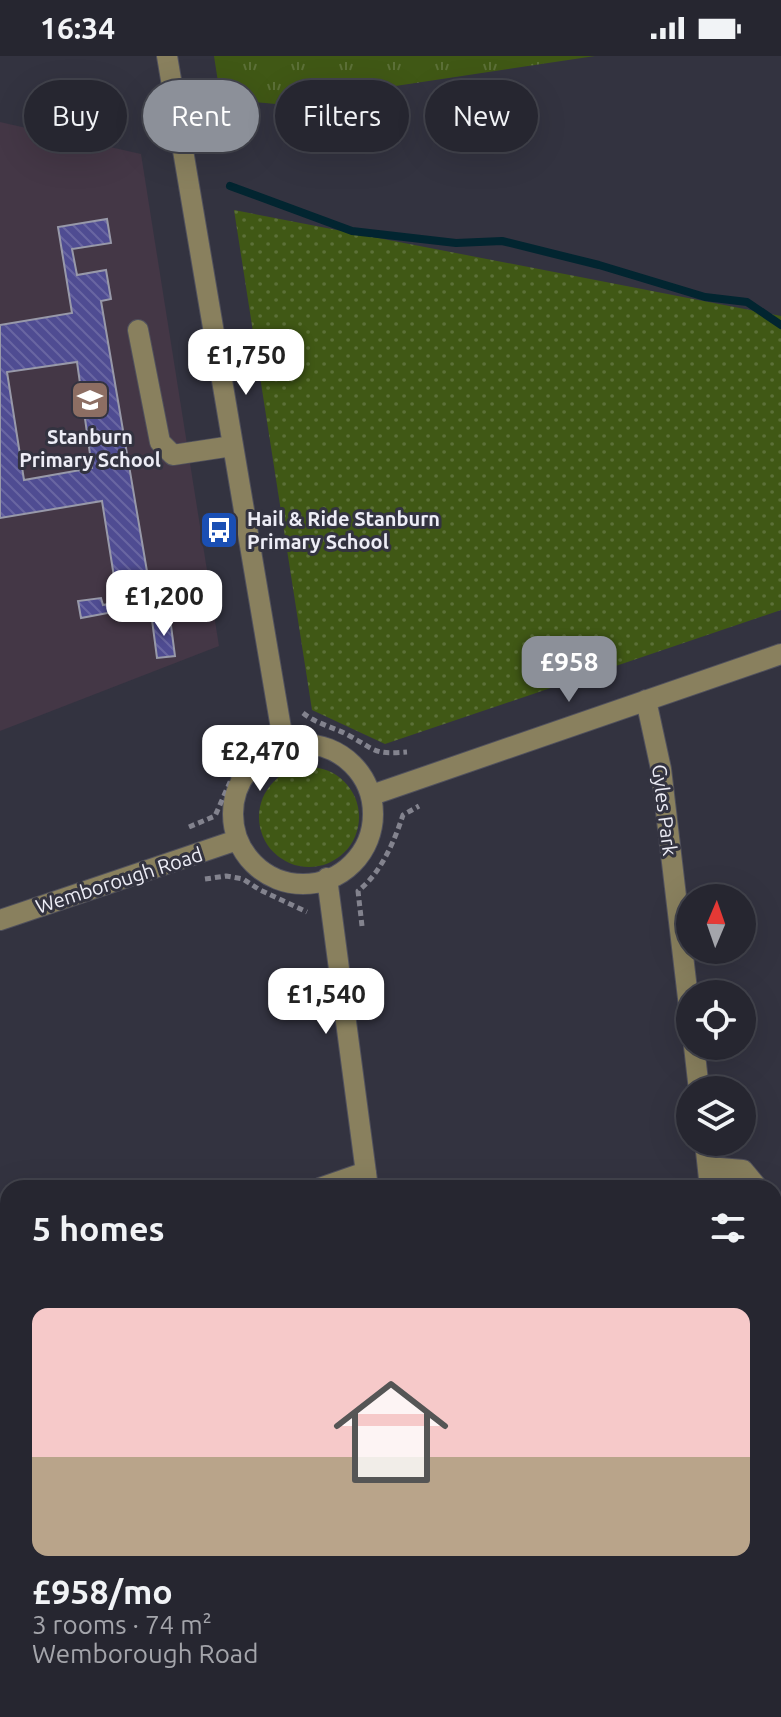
<!DOCTYPE html>
<html lang="en">
<head>
<meta charset="utf-8">
<style>
	body { margin:0; font-family:Ubuntu,sans-serif; background:#2e2e38; color:#f1f3f6; height:100vh; display:flex; flex-direction:column; font-size:30px; white-space:nowrap }
	* { box-sizing:border-box; margin:0 }
	p { font-size:26px; color:#a4a5ab }
	.icon { flex:none; width:44px; height:44px; fill:none; stroke:currentColor; stroke-width:2; stroke-linecap:round; stroke-linejoin:round }
	.map { position:relative; flex:1; overflow:hidden }
	.sheet { position:absolute; left:0px; top:1124px; width:782px; height:538px; display:flex; flex-direction:column; background:#262630; border-radius:24px 24px 0 0; box-shadow:0 8px 32px #0002,0 0 0 2px #42434c }
	.sheet>* { flex:none }
	.banner { position:absolute; left:24px; top:24px; width:734px; height:72px; display:flex; gap:16px }
	.needle { width:52px; rotate:2deg }
	.buttons { position:absolute; left:676px; top:828px; display:grid; gap:16px }
	.buttons a { display:grid; place-items:center; width:80px; height:80px; border-radius:50%; background:#262630; box-shadow:0 8px 32px #0002,0 0 0 2px #42434c; font-size:40px }
	.price { position:absolute; translate:-50% -68px; padding:0 18px; border-radius:16px; background:#fff; color:#222; font-size:26px; line-height:52px; filter:drop-shadow(0 2px 4px #0008) }
	.price::after { content:''; position:absolute; left:50%; top:48px; width:24px; height:18px; margin-left:-12px; background:inherit; clip-path:polygon(0 0,100% 0,50% 100%) }
	.price.selected { background:#8c9099; color:#fff }
	ul { padding:0; list-style:none }
	li { display:grid; align-content:center; gap:16px; height:424px; padding:0 32px }
	li+li { border-top:2px solid #42434c }
	li span { display:grid; place-items:center; height:248px; border-radius:16px; color:#555 }
	li>.icon { margin-inline-start:auto }
	span .icon { width:144px; height:144px; fill:#fffc; stroke-width:1 }
	li b { font-size:34px }
	h2 { display:flex; justify-content:space-between; align-items:center; height:96px; padding:0 32px; font-size:34px }
	.pill { padding:0 28px; border-radius:36px; background:#262630; box-shadow:0 8px 32px #0002,0 0 0 2px #42434c; font-size:28px; line-height:72px }
	.pill.selected { background:#8c9099; color:#fff }
	.status { display:flex; justify-content:space-between; align-items:center; height:56px; padding:0 40px; background:#262630; direction:ltr }
	.status svg { height:22px; fill:currentColor }
	.map>svg:first-child { display:block }
	.education { fill:#443746 }
	.grass { fill:url(#grass-dots) }
	.park { fill:url(#park-tufts) }
	.lines { fill:none; stroke-linecap:round; stroke-linejoin:round }
	.stream { stroke:#022530; stroke-width:8 }
	.building { fill:url(#building-back-hatch); stroke:#9899a9; stroke-width:2; fill-rule:evenodd }
	.minor-casing { stroke:#51515d; stroke-width:22 }
	.path { stroke:#83838e; stroke-width:5; stroke-dasharray:6 4; stroke-linecap:butt }
	.minor { stroke:#89805e; stroke-width:20 }
	.labels { text-anchor:middle; dominant-baseline:central; stroke-width:6; stroke-linejoin:round; paint-order:stroke }
	.poi-label { font-size:20px; font-weight:bold; fill:#ededf6; stroke:#333340 }
	.street-label { font-size:20px; fill:#ededf6; stroke:#333340 }
</style>
</head>
<body>
<div class="status"><b>16:34</b><svg viewBox="0 0 49 12"><path d="M0 12V9h3v3zM5 12V6h3v6zM10 12V3h3v9zM15 12V0h3v12zM26 1h20v11H26zM47 4h2v5h-2z"/></svg></div>
<div class="map">
<svg width="781" height="1661" viewBox="0 0 781 1661">
	<defs>
		<pattern id="grass-dots" width="8" height="8" patternUnits="userSpaceOnUse" patternTransform="scale(2)"><rect width="8" height="8" fill="#405815"/><path d="M2 2h.1M6 6h.1" fill="none" stroke="#5c7038" stroke-width="1.8" stroke-linecap="round"/></pattern>
		<pattern id="park-tufts" width="24" height="20" patternUnits="userSpaceOnUse" patternTransform="scale(2)"><rect width="24" height="20" fill="#405815"/><path d="M3 7l-1-3M5 7V3M7 7l1-3M15 17l-1-3M17 17v-4M19 17l1-3" fill="none" stroke="#5c7038"/></pattern>
		<pattern id="building-back-hatch" width="6" height="6" patternUnits="userSpaceOnUse" patternTransform="scale(2)"><rect width="6" height="6" fill="#4f4c92"/><path d="M-1 5l2 2M0 0l6 6M5-1l2 2" fill="none" stroke="#6966a2"/></pattern>
	</defs>
	<rect width="100%" height="100%" fill="#333340"/>
	<!-- education -->
	<path class="education" d="M0 66 141 98 219 590 0 675Z"/>
	<!-- grass -->
	<path class="grass" d="M234 154 781 260V554L385 688 312 654Z
		M259 761a50 50 0 1 1 100 0a50 50 0 1 1-100 0Z"/>
	<!-- park -->
	<path class="park" d="M214 0H595L276 48 242 45 218 26Z"/>
	<g class="lines">
		<!-- stream -->
		<path class="stream" d="M230 130 352 175 456 187 502 185 599 209 705 241 747 246 781 269"/>
	</g>
	<!-- building -->
	<path class="building" d="M107 163 111 187 72 193 77 219 106 214 111 243 101 245 150 533 127 536 129 553 81 562 78 545 101 542 103 549 118 546 102 445 0 462V269L72 257 58 171ZM77 306 92 412 24 424 7 316Z
		M170 562 175 600 157 602 152 564Z"/>
	<g class="lines">
		<defs>
			<path id="minor" d="M167 0 284 690
				M138 274 160 386 173 399 232 390
				M646 644 661 713 690 959
				M233 758a70 70 0 1 1 140 0a70 70 0 1 1-140 0Z
				M372 739 781 598
				M327 822 368 1132
				M0 864 237 784
				M694 990 699 1034
				M705 1086 710 1132
				M708 1111 743 1114 758 1132
				M320 1132 366 1116
				M774 1151 781 1159
				M774 1234 781 1224
				M0 1241 8 1238
				M774 1482H781
				M774 1635 777 1661
				M93 1654V1661
				M432 1654 433 1661"/>
		</defs>
		<!-- minor casing -->
		<use href="#minor" class="minor-casing"/>
		<!-- path -->
		<path class="path" d="M303 657C317 668 333 671 348 679 376 694 373 699 407 696
			M189 771 215 760 241 701 259 680
			M205 823 226 820 243 823 260 834 307 856
			M362 870 358 835C381 817 394 786 403 759L419 750"/>
		<!-- minor -->
		<use href="#minor" class="minor"/>
	</g>
	<!-- icons -->
	<defs>
		<symbol id="school-square" viewBox="-11 -11 22 22"><rect x="-9" y="-9" width="18" height="18" rx="4" fill="#8d6e63" stroke="#333340"/><path d="M0-5L7-2L0 1L-7-2ZM-4 1L0 2.5L4 1V4Q0 6-4 4Z" fill="#fff"/></symbol>
		<symbol id="bus-square" viewBox="-11 -11 22 22"><rect x="-9" y="-9" width="18" height="18" rx="4" fill="#1a4fb4" stroke="#333340"/><path d="M-5-6H5V4H4V6H2V4H-2V6H-4V4H-5ZM-3.5-4V0h7V-4ZM-3.5 1.2v1.5H-2V1.2ZM2 1.2v1.5H3.5V1.2Z" fill="#fff"/></symbol>
	</defs>
	<g fill-rule="evenodd">
		<use href="#school-square" x="68" y="322" width="44" height="44"/>
		<use href="#bus-square" x="197" y="452" width="44" height="44"/>
	</g>
	<g class="labels">
		<!-- poi labels -->
		<g class="poi-label">
			<text x="90" y="380">Stanburn<tspan x="90" dy="23">Primary School</tspan></text>
			<text x="247" y="462" text-anchor="start">Hail &amp; Ride Stanburn<tspan x="247" dy="23">Primary School</tspan></text>
		</g>
		<!-- street labels -->
		<g class="street-label">
			<text transform="translate(665 754) rotate(83)">Gyles Park</text>
			<text transform="translate(119 824) rotate(-18)">Wemborough Road</text>
		</g>
	</g>
</svg>
<div class="buttons">
<a><svg class="needle" viewBox="-14 -14 28 28"><path d="M0-13l5 13h-10z" fill="#e53935"/><path d="M0 13l5-13h-10z" fill="#a4a5ab"/></svg></a>
<a><svg class="icon" aria-label="locate" viewBox="0 0 24 24"><circle cx="12" cy="12" r="6"/><path d="M12 2v4M12 18v4M2 12h4M18 12h4"/></svg></a>
<a><svg class="icon" aria-label="layers" viewBox="0 0 24 24"><path d="M12 4l9 5-9 5-9-5zM3 14l9 5 9-5"/></svg></a>
</div>
<b class="price" style="left:246px;top:341px">£1,750</b>
<b class="price" style="left:164px;top:582px">£1,200</b>
<b class="price selected" style="left:569px;top:648px">£958</b>
<b class="price" style="left:260px;top:737px">£2,470</b>
<b class="price" style="left:326px;top:980px">£1,540</b>
<div class="banner">
<a class="pill">Buy</a>
<a class="pill selected">Rent</a>
<a class="pill">Filters</a>
<a class="pill">New</a>
</div>
<section class="sheet">
<h2>5 homes<svg class="icon" aria-label="filters" viewBox="0 0 24 24"><path d="M4 7h16M4 17h16"/><circle cx="9" cy="7" r="2"/><circle cx="15" cy="17" r="2"/></svg></h2>
<ul>
<li><span style="background:linear-gradient(#f6c9c9 60%,#b9a48a 0)"><svg class="icon" aria-label="home" viewBox="0 0 24 24"><path d="M3 11l9-7 9 7M6 9v11h12V9"/></svg></span><div><b>£958/mo</b><p>3 rooms · 74 m²</p><p>Wemborough Road</p></div></li>
</ul>
</section>
</div>
</body>
</html>
